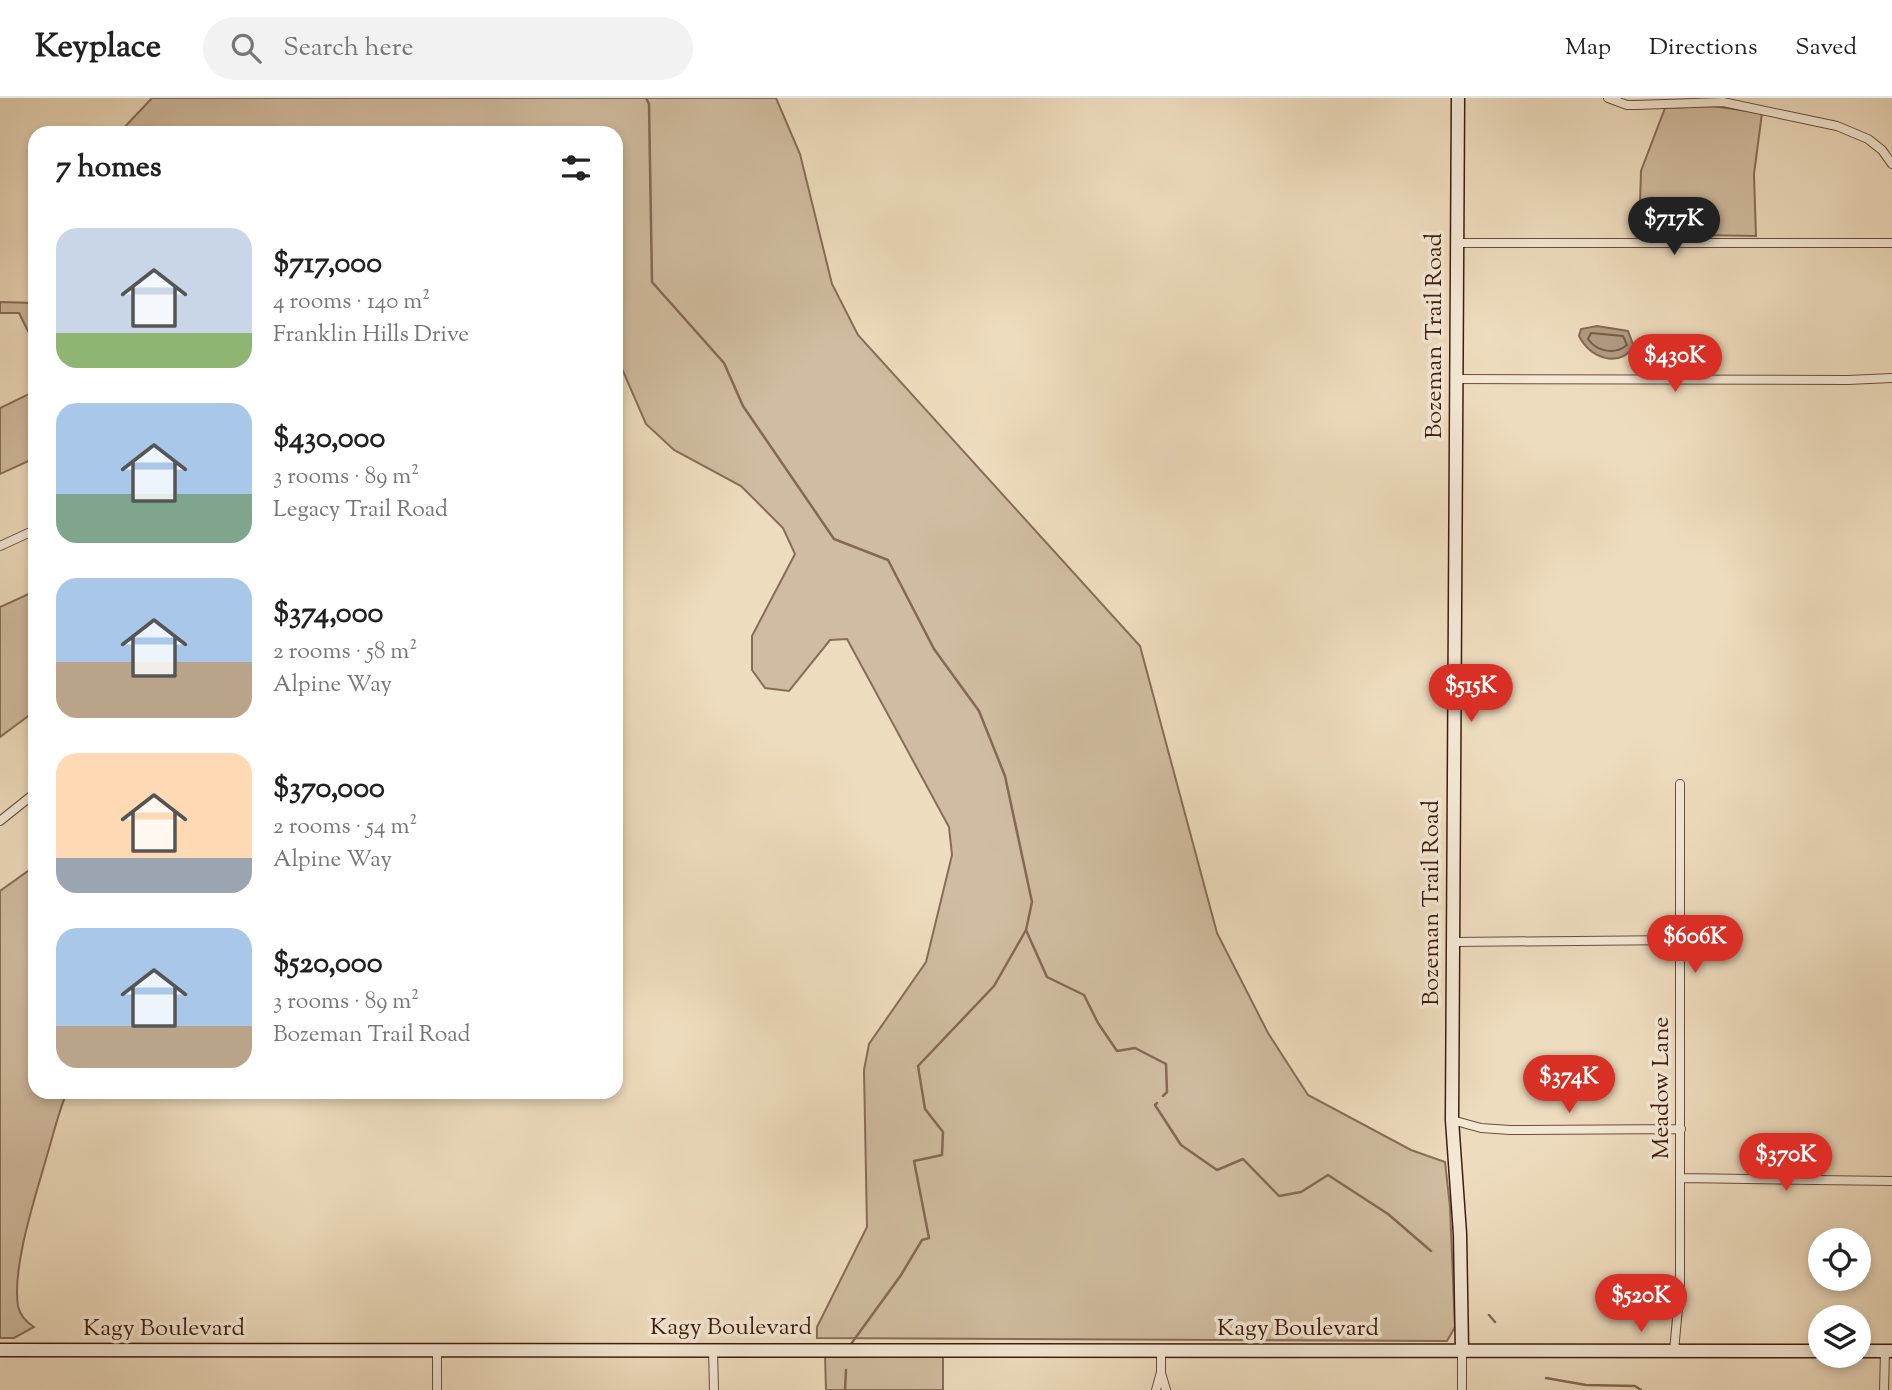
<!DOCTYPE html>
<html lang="en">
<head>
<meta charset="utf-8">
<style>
	body { margin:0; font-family:"Sorts Mill Goudy",serif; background:#f2f2f2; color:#222; height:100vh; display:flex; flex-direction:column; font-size:26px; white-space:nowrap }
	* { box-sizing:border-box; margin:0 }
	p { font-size:23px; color:#767676 }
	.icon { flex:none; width:38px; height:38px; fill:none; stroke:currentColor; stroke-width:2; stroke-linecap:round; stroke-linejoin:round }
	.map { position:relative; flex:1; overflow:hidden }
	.side { position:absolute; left:28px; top:28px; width:595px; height:973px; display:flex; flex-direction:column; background:#fff; border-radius:21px; box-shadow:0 4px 10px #0003 }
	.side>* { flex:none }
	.tools { position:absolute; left:1808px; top:1130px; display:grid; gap:14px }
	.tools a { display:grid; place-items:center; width:63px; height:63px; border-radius:50%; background:#fff; box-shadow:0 4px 10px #0003; font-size:35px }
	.price { position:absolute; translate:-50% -60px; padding:0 16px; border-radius:24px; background:#d93025; color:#fff; font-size:23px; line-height:46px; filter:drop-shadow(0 2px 4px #0008) }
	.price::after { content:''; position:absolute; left:50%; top:42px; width:21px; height:16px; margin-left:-10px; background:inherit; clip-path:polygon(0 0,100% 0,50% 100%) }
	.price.on { background:#222; color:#fff }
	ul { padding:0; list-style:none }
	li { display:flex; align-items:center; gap:21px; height:175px; padding:0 28px }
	li span { display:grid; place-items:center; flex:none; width:196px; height:140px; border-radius:21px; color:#555 }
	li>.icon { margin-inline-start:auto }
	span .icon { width:84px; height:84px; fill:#fffc; stroke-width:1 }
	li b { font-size:30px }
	h2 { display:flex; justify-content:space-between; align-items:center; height:84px; padding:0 28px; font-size:30px }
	header { display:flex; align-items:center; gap:42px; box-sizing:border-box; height:98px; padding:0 35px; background:#fff; border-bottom:2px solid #e0e0e0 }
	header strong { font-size:33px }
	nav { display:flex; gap:38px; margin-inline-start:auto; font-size:24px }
	.search { width:490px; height:63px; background:#f2f2f2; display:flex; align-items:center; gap:18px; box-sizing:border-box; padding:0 24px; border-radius:38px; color:#767676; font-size:26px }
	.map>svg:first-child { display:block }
	.green { fill:#d0bca0; stroke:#876d58; stroke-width:2 }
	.water { fill:#b29b82; stroke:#846954; stroke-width:2 }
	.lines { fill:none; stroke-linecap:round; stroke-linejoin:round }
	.shore { stroke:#785c48; stroke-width:2 }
	.stream { stroke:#846954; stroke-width:2.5 }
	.street-casing { stroke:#6a4e3b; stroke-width:10 }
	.secondary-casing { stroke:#3e1e0f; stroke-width:15 }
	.street { stroke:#f4e8d5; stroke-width:8 }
	.secondary { stroke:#f4e8d5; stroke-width:12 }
	.labels { text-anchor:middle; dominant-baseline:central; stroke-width:7; stroke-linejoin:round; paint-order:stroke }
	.street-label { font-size:24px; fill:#3e1e0f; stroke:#f4e8d5 }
</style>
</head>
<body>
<header>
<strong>Keyplace</strong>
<div class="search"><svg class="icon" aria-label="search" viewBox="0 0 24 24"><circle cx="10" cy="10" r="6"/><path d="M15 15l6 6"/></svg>Search here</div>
<nav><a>Map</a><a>Directions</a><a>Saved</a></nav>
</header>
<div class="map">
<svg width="1892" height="1292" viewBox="0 0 1892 1292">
	<rect width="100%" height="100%" fill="#eedcbe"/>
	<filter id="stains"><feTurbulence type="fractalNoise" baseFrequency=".00286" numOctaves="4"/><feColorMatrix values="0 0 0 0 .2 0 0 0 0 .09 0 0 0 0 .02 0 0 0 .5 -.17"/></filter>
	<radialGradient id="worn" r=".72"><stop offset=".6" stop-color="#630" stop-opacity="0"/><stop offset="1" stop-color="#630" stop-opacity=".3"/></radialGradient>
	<!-- green -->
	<path class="green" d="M152 0H776L800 56 832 186 858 237 1140 548 1217 835 1268 935 1308 997 1411 1052 1445 1064 1450 1109 1455 1229 1447 1243 817 1240V1229L867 1129 864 972 869 946 926 864 952 757 949 729 847 541 830 542 789 593 765 590 752 572V538L795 456 783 430 741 388 674 352 646 326 616 257V35H119Z
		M1712 8 1762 15 1754 76 1756 138 1639 136 1641 73 1665 10Z
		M0 204 35 205V247L19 215H0Z
		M35 293V360L0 376V310Z
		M35 493V613L0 639V509Z
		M35 768V994H67C58 1015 53 1038 46 1061 35 1100 12 1169 18 1208 20 1217 26 1224 34 1229L14 1240H0V793Z
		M825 1256H943V1292H826Z"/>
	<!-- water -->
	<path class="water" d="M1597 228 1628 233 1634 249C1617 271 1590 259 1579 238L1581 231Z"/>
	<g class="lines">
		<!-- shore -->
		<path class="shore" d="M1591 235 1623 238 1627 247C1615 257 1597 254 1588 241Z"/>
		<!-- stream -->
		<path class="stream" d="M646 0 649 6 652 184 724 265 743 308 834 441 888 462 934 551 979 613 1005 678 1032 804 1026 832 994 888 918 968 925 1011 943 1034 942 1057 914 1063 929 1140 922 1142 901 1177 851 1246
			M1026 832 1047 879 1084 897 1098 925 1117 953 1135 950 1166 966 1167 994 1163 998
			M1157 1005 1155 1007 1181 1047 1217 1072 1243 1061 1279 1098 1301 1094 1328 1077 1388 1116 1431 1153
			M1489 1217 1495 1224
			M1546 1280 1586 1287 1635 1288 1641 1292
			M845 1292 846 1272"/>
		<defs>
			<path id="street" d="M1608 0 1627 7H1636L1723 4 1837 28 1868 41 1882 52 1892 66
				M1456 145H1892
				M1456 281 1848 282 1892 280
				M0 448 35 432
				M0 723 35 695
				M1454 844 1680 842
				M1452 1022 1481 1030 1510 1032 1681 1031
				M1681 1080 1892 1083
				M713 1251 714 1292
				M1462 1252V1292
				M1674 1253 1680 1188V686
				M1161 1275 1166 1292
				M437 1292V1251
				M1156 1292 1161 1274V1252
				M1884 1292 1885 1253"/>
			<path id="secondary" d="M1458 0 1452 1022 1460 1136 1462 1252
				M0 1252 1820 1253
				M1858 1253H1892"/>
		</defs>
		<!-- street casing -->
		<use href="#street" class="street-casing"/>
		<!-- secondary casing -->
		<use href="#secondary" class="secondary-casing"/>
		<!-- street -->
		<use href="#street" class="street"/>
		<!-- secondary -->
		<use href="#secondary" class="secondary"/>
	</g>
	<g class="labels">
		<!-- street labels -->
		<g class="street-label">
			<text transform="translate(1435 238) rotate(-90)">Bozeman Trail Road</text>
			<text transform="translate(1432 805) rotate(-90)">Bozeman Trail Road</text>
			<text transform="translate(1662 990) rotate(-90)">Meadow Lane</text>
			<text x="731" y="1230">Kagy Boulevard</text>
			<text x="164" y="1231">Kagy Boulevard</text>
			<text x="1298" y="1231">Kagy Boulevard</text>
		</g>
	</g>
	<rect width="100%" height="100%" filter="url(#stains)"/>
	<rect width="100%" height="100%" fill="url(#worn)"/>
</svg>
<div class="tools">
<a><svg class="icon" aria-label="locate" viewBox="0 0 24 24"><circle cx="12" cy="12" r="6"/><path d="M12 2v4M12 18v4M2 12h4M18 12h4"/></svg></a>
<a><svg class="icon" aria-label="layers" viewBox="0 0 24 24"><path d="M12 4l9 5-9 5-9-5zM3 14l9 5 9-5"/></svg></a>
</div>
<b class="price on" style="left:1674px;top:159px">$717K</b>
<b class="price" style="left:1675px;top:296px">$430K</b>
<b class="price" style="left:1471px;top:626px">$515K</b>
<b class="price" style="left:1695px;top:877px">$606K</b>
<b class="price" style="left:1569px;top:1017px">$374K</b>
<b class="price" style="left:1786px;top:1095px">$370K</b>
<b class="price" style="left:1641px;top:1236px">$520K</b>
<section class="side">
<h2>7 homes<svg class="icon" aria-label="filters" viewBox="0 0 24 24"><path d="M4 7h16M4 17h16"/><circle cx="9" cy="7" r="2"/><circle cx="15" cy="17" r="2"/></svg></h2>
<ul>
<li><span style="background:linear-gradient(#c9d6e8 75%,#8fb573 0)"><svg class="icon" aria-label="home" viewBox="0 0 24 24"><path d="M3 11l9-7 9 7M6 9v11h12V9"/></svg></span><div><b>$717,000</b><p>4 rooms · 140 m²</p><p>Franklin Hills Drive</p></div></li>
<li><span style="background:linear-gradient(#a9c7e8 65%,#7fa58c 0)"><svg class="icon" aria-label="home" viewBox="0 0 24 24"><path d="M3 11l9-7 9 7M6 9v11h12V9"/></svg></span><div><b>$430,000</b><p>3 rooms · 89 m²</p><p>Legacy Trail Road</p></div></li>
<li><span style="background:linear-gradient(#a9c7e8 60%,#b9a48a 0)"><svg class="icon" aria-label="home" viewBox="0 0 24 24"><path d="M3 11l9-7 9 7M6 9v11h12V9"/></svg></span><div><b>$374,000</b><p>2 rooms · 58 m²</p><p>Alpine Way</p></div></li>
<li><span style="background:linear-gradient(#ffd9b3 75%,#9aa5b1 0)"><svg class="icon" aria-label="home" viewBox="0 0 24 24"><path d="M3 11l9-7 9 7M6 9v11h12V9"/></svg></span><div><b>$370,000</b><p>2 rooms · 54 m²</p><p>Alpine Way</p></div></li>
<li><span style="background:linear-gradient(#a9c7e8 70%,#b9a48a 0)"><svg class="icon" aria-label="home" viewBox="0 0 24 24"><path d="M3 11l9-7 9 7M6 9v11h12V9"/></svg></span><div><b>$520,000</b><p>3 rooms · 89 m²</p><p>Bozeman Trail Road</p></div></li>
</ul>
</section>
</div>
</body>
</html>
